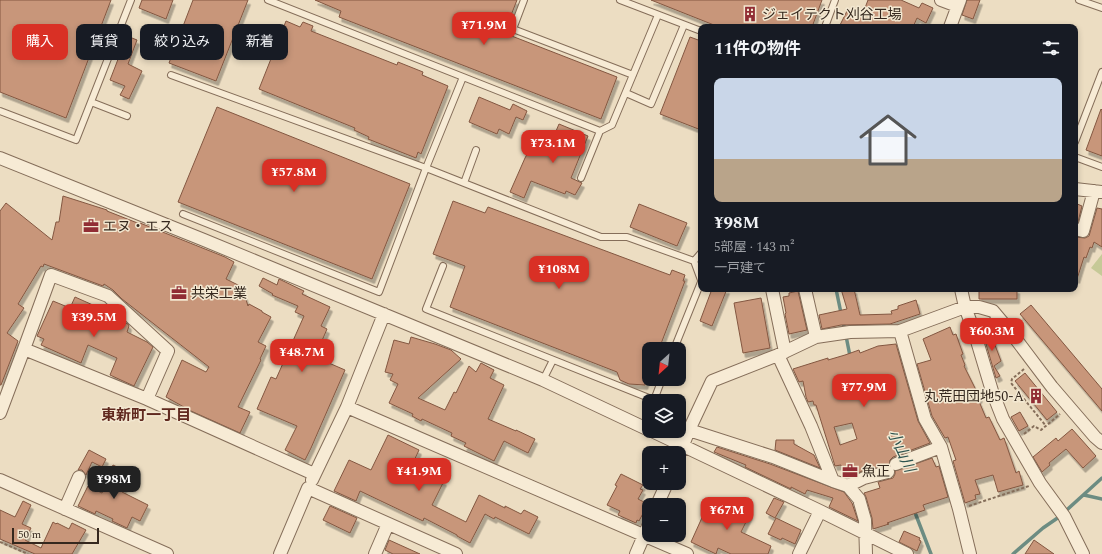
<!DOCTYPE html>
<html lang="ja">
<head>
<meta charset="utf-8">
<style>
	body { margin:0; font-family:Spectral,"Noto Sans JP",serif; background:#242831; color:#f1f3f6; height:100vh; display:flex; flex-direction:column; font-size:15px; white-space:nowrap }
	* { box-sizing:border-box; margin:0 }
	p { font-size:13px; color:#9ea1a6 }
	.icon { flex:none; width:22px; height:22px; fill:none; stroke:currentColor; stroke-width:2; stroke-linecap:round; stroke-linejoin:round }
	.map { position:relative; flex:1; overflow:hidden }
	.sheet { position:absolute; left:698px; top:24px; width:380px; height:268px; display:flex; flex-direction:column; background:#171b24; border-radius:8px; box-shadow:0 2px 6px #0003 }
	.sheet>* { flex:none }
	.hud { position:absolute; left:12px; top:24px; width:380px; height:36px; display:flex; gap:8px }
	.needle { width:26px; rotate:207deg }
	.fabs { position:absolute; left:642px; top:342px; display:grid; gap:8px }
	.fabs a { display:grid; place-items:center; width:44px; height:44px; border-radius:8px; background:#171b24; box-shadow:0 2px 6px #0003; font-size:20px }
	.scale { position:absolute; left:12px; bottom:10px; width:87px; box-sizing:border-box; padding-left:4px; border:2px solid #35281e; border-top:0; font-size:11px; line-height:14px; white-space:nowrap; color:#35281e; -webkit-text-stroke:3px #f3e8d1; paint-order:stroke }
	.price { position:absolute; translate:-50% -34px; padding:0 9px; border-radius:8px; background:#d93025; color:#fff; font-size:13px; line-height:26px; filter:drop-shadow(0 1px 2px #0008) }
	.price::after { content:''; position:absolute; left:50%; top:24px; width:12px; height:9px; margin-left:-6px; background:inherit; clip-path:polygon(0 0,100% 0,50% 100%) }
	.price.selected { background:#222; color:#fff }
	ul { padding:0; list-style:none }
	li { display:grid; align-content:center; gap:8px; height:212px; padding:0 16px }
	li span { display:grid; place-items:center; height:124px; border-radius:8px; color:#555 }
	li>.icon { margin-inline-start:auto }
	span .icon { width:72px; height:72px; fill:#fffc; stroke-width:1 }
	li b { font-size:17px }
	h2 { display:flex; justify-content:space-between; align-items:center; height:48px; padding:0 16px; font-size:17px }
	.pill { padding:0 14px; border-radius:8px; background:#171b24; box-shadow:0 2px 6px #0003; font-size:14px; line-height:36px }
	.pill.selected { background:#d93025; color:#fff }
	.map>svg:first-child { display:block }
	.green { fill:#c6c997 }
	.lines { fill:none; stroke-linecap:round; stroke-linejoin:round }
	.stream { stroke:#6c8c82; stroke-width:3.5 }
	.building { fill:#c8967a; stroke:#835741; fill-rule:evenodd; filter:url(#shadow) }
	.service-casing { stroke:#856e5a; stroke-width:8 }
	.minor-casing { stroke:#856e5a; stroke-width:14 }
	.path { stroke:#856e5a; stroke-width:2; stroke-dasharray:3 2; stroke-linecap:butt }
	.service { stroke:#f7ebd5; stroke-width:6 }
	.minor { stroke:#f7ebd5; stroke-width:12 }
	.labels { text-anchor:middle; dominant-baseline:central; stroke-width:3; stroke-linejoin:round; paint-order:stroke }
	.poi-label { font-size:14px; fill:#35281e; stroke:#f3e8d1; text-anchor:start }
	.neighbourhood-label { font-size:15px; font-weight:bold; fill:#60291f; stroke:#f3e8d1 }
	.water-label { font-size:15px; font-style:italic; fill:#2e5450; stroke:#f3e8d1 }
</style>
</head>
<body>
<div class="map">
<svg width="1102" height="554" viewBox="0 0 1102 554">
	<defs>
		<filter id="shadow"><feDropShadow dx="2.5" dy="4.5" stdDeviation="0" flood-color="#0004"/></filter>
	</defs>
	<rect width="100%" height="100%" fill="#ecddc2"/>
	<!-- green -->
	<path class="green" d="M1102 254V276L1091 268Z"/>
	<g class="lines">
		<!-- stream -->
		<path class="stream" d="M836 289 841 313
			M843 321 850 356
			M1084 495 1102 499
			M914 510 931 554
			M1013 554 1043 528 1059 517 1102 478"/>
	</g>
	<!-- building -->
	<path class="building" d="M0 0H111L66 118 0 92Z
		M142 0H173L166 19 139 8Z
		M193 0H248L216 81 169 63Z
		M315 0H517L504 33 617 77 601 119 339 17 341 11Z
		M651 0H822L812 27H719Z
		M868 0H901L919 8 922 3 933 8 926 23 917 18 913 27H839L848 9 862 16Z
		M967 0H980L973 19 962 15Z
		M286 21 300 27 303 22 313 26 311 31 397 65 398 62 423 72 422 75 448 86 421 154 418 152 416 158 368 139 369 137 354 130 355 128 259 89Z
		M127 36 137 40 128 64 142 71 129 99 120 95 125 86 110 80Z
		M690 37 701 41V130L660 114Z
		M479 97 510 110 513 104 527 111 523 120 516 117 509 134 499 129 497 134 469 122Z
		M217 107 410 184 372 279 178 202Z
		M1101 109 1102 110V156L1086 150Z
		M559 124 588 136 571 178 582 183 575 195 566 191 565 194 531 181 524 198 510 192 525 158 531 147 534 148 536 144 548 150Z
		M63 196 107 210V211L140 224V223L225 257 234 262 226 279 242 287 248 306 249 304 262 311V312L271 317 258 342 266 346 260 359 261 360 238 407 250 412 240 433 191 411 166 397 182 360 206 372 209 367 122 299 113 290 104 284 103 286 44 264 43 267 41 266 18 304 24 308 7 333 18 341 1 385H0V211L6 203 52 240 56 222H59Z
		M453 201 485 213 488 207 670 275 672 270 685 275 683 281H685L659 349H649V374L645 385 629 384 620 380 617 372 450 307 465 266 433 254Z
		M1075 203 1082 206 1078 222H1075Z
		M639 204 687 223 677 246 630 227Z
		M1097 208 1102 209V247L1094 242 1092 248 1090 247 1086 258 1084 257 1077 279 1075 278V237L1085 238 1089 236Z
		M263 278 277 285 279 279 304 291 302 294 330 307 321 326 327 329 315 357 345 370 311 448 305 460 285 450 297 426 257 409 271 377 276 379 304 316 295 312 298 306 272 295 273 294 259 286Z
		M712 289H727L712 326 700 321Z
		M841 289H854L860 315 892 314 891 311 898 309V306L916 300 920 314 890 324 841 325 822 329 819 315 847 309Z
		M979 289H1017V299H979Z
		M798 291 807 330 789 334 785 314 786 313 783 297 789 296V293Z
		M75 297 104 310 103 313 128 324 129 326 127 332 147 342 153 347 134 386 110 375 117 358 88 345 81 363 41 345 44 339 37 336 53 301 70 308Z
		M761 298 770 348 743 353 734 303Z
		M1031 305 1102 389V411L1020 314Z
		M950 327 953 335 956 334 963 354 961 355 965 365 964 366 980 398 978 399 986 418 989 417 1000 440 1004 438 1016 473 1019 471 1023 485 998 492 993 475 975 480 980 494 975 495 976 499 965 503 953 461 956 460 948 437 945 438 932 416 917 364 931 360 923 339Z
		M990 332 1001 361 994 366 1000 376 996 378 983 334Z
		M411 337 435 344 451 350 461 359 418 398 445 410 454 392 456 393 469 366 476 372 481 363 494 370 490 378 504 385 488 419 516 431V430L535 439 528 453 504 441 494 461 464 446 466 443 451 436 452 433 422 419 421 421 412 416 413 414 389 403 398 384 390 380 393 374 385 372 394 340 409 344Z
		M896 344 918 421 930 443 893 457 890 460 889 465 862 471 854 475 844 477 841 465 835 466 816 405H814L813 401 808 402 806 397 803 381 799 382 793 369 828 358V360L845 355 859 350 860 353 878 346ZM852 423 857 439 840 445 834 427Z
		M1025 373 1057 412 1047 420 1015 381Z
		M1020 412 1028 426 1019 431 1011 417Z
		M1072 429 1096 456 1083 468 1066 449 1049 463 1050 465 1042 472 1033 457 1056 438 1058 441Z
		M388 435 419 450 412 465 444 481 432 505 466 522 479 495 505 508V506L521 514 524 510 538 517 529 534 495 517 494 519 485 514 470 543 457 536V535L424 518 423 521 360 491 356 501 334 491 349 460 371 470Z
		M776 440H794V444L814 455 820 468 775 450Z
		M717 447 770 464 844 492 852 503 858 521 829 507 833 498 807 490 805 494 791 487V489L745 467 746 465 714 452Z
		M89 450 106 459 102 467 92 462 86 475 82 470H78Z
		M932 458 936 467 939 466 948 497 923 505 925 510 887 523 889 524 873 529 872 518 866 497 864 493 880 488 878 482 893 478 895 474V471Z
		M113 465 131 474 122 492 148 505 140 521 132 517 127 528 112 521 113 519 96 511 95 514 78 506 88 486 102 493 110 477 108 476Z
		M621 474 643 485 640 489 643 490 638 499 648 504 639 521 637 520 636 523 618 515 620 511 607 505 617 486 615 485Z
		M714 498 734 507 735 504 747 510 746 513 750 514 741 532 771 546 768 554H731L718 548 716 554 691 542 705 511 707 512Z
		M774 498 784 502 775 518 766 513Z
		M23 501 31 505 22 524 31 528 25 540 41 548 53 522 56 524 57 523 69 529 72 523 86 530 72 554H35L0 539V510L15 517Z
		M330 506 357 518 350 533 323 520Z
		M776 518 801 530 795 544 782 538 781 540 768 534Z
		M904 531 920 538 919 540 921 541 917 551 899 542Z
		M389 540 420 554H393L385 550Z
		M1034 540 1054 554H1025Z"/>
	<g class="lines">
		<defs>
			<path id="service" d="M268 0 600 131 612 125 658 15
				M524 0 513 29 633 75
				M620 0 701 31
				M1079 0 1102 8
				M825 27 835 0
				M171 75 426 168 601 237H627L694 261 701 253
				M626 93 651 104 684 25
				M91 102 127 116
				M0 111 76 140 131 0
				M1075 142 1102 72
				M1075 157 1102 167
				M581 178 600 131
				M464 183 476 150
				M183 214 379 292 426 168 463 77
				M694 261 701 280
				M443 266 426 309 654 400 662 379
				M674 349 701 282
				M543 380 553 360"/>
			<path id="minor" d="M941 0 957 6
				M950 27 960 0
				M0 158 204 240 543 380 649 430
				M1075 189 1102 192
				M1075 229 1083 231 1094 191
				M772 289 785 352
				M805 289 816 337
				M961 289 965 307 974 331 992 391 1003 419 1040 483 1064 516 1083 554
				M900 331 925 419 941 447 959 509 970 554
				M24 349 51 275 108 296 168 351 147 399
				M347 407 687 554
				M0 413 24 349 147 399 314 474
				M689 430 773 457 833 481
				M652 431 820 511 907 554
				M679 455 689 430 712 381 778 355
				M896 464 941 447
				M0 480 167 554
				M312 480 347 407 384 314
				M848 486 864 478 888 472
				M657 505 667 483
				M65 509 79 477
				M280 554 308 488 456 554
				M375 554 388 524
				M636 554 649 524
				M799 554 820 511
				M866 554 865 520 859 499 848 486 833 481 811 426 778 355 816 337 850 332 900 331 965 307H979L993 311 1009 330 1052 387 1095 437 1102 443"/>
		</defs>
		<!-- service casing -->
		<use href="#service" class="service-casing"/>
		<!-- minor casing -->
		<use href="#minor" class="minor-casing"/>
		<!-- path -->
		<path class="path" d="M1024 369 1012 379 1011 383 1046 426
			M1024 434 1034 426 1041 430 1060 414
			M969 506 1029 486
			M0 542 28 554"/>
		<!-- service -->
		<use href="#service" class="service"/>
		<!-- minor -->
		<use href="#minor" class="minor"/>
	</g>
	<!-- icons -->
	<defs>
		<symbol id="building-bare" viewBox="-9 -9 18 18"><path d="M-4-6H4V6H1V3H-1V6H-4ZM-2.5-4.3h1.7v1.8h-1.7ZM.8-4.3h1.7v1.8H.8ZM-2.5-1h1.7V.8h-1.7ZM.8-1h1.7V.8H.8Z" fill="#912d34" stroke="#f3e8d1" stroke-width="2.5" paint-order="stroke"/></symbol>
		<symbol id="office-bare" viewBox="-9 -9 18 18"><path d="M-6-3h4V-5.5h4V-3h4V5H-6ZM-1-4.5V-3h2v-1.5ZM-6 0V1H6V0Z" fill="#912d34" stroke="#f3e8d1" stroke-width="2.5" paint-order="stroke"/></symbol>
	</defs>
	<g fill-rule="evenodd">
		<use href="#building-bare" x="739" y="3" width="22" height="22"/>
		<use href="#office-bare" x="80" y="215" width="22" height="22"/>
		<use href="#office-bare" x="168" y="282" width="22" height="22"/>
		<use href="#building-bare" x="1025" y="385" width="22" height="22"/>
		<use href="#office-bare" x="839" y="460" width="22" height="22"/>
	</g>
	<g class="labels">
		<!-- poi labels -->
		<g class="poi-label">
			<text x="762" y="14">ジェイテクト刈谷工場</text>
			<text x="103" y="226">エヌ・エス</text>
			<text x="191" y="293">共栄工業</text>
			<text x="1024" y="396" text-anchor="end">丸荒田団地50-A</text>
			<text x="862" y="471">魚正</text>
		</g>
		<!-- neighbourhood labels -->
		<g class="neighbourhood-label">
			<text x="146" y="415">東新町一丁目</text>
		</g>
		<!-- water labels -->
		<g class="water-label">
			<text transform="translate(901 451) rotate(65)">小山川</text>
		</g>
	</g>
</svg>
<div class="fabs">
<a><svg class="needle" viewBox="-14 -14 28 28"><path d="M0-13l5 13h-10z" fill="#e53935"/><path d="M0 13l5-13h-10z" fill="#9ea1a6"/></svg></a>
<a><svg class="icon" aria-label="layers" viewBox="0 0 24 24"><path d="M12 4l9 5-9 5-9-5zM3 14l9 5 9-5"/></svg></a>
<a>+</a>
<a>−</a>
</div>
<div class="scale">50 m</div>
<b class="price" style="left:484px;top:46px">¥71.9M</b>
<b class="price" style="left:553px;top:164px">¥73.1M</b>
<b class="price" style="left:294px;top:193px">¥57.8M</b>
<b class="price" style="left:559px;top:290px">¥108M</b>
<b class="price" style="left:94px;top:338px">¥39.5M</b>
<b class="price" style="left:992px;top:352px">¥60.3M</b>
<b class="price" style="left:302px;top:373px">¥48.7M</b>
<b class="price" style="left:864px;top:408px">¥77.9M</b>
<b class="price" style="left:419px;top:492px">¥41.9M</b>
<b class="price selected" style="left:114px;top:500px">¥98M</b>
<b class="price" style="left:727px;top:531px">¥67M</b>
<div class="hud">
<a class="pill selected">購入</a>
<a class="pill">賃貸</a>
<a class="pill">絞り込み</a>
<a class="pill">新着</a>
</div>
<section class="sheet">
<h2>11件の物件<svg class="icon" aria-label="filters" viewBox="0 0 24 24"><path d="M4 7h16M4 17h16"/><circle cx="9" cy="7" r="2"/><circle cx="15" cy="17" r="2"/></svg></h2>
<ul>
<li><span style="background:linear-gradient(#c9d6e8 65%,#b9a48a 0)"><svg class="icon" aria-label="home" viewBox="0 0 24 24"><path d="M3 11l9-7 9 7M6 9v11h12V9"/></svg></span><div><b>¥98M</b><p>5部屋 · 143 m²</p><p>一戸建て</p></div></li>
</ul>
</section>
</div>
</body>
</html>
